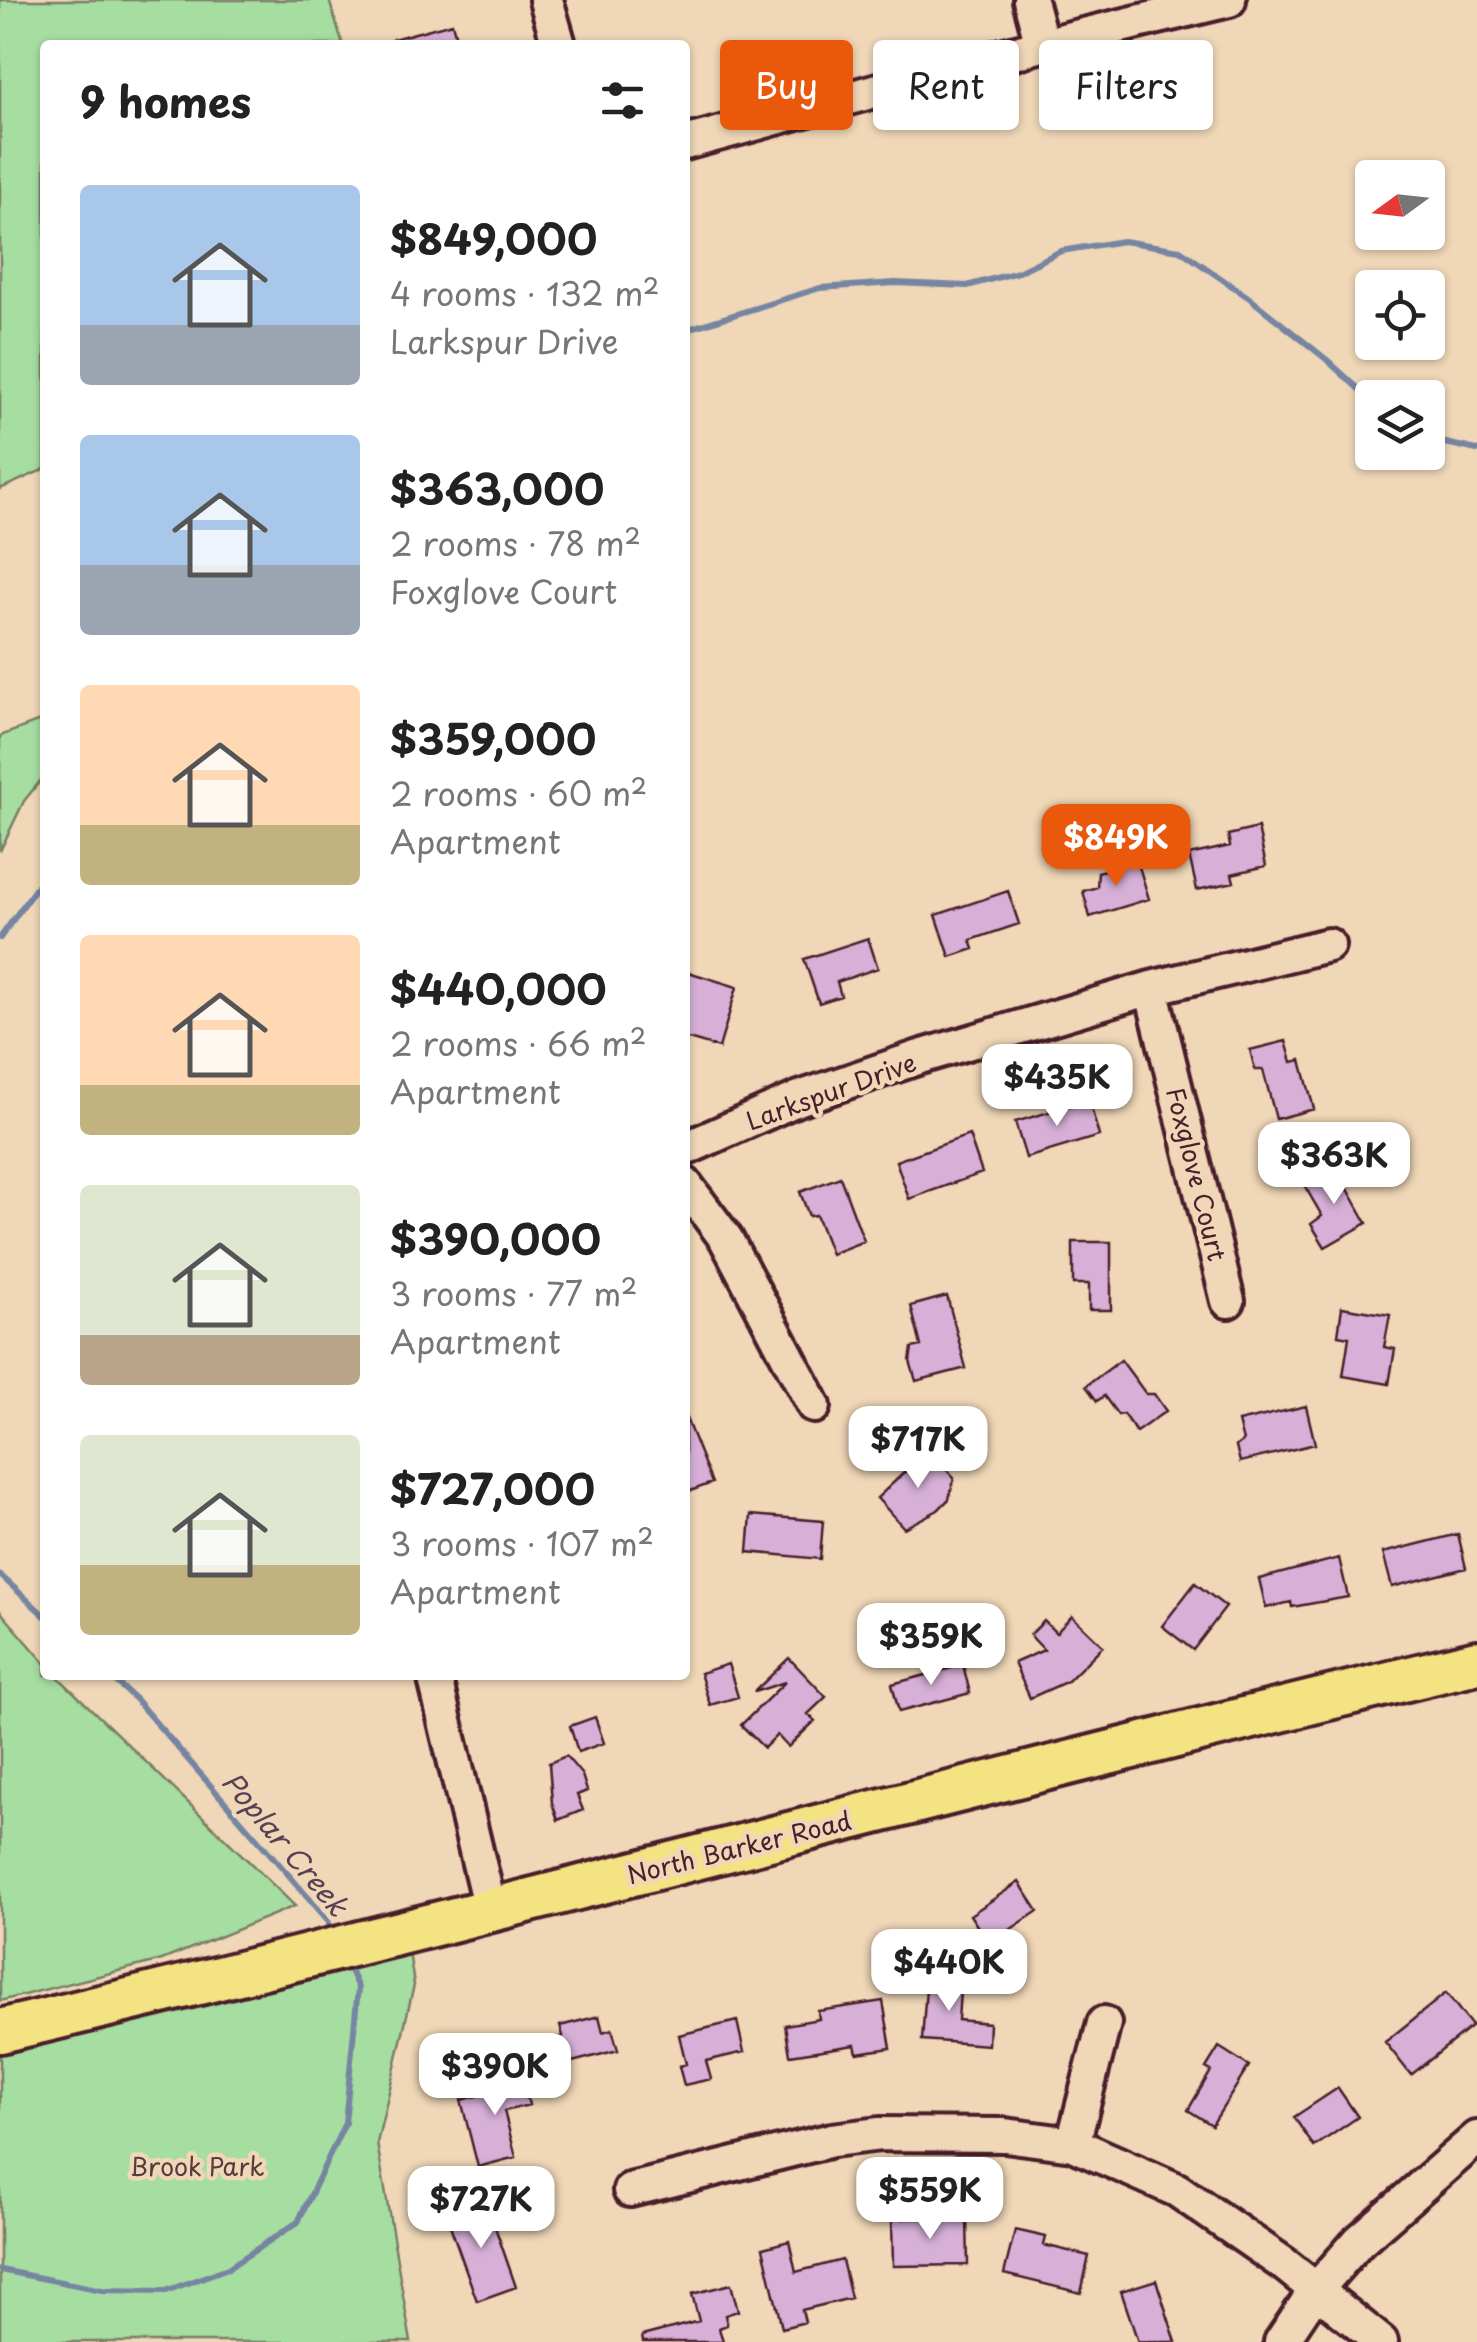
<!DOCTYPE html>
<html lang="en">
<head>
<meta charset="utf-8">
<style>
	body { margin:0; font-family:"Playpen Sans",sans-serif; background:#f2f2f2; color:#222; height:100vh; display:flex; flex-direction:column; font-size:38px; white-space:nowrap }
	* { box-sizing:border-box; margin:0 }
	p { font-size:32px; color:#767676 }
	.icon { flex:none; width:55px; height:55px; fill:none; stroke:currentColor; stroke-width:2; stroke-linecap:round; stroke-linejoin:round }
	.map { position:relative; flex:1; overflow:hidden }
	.details { position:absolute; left:40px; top:40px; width:650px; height:1640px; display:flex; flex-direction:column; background:#fff; border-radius:10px; box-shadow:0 2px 8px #0004 }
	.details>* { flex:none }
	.hud { position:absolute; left:720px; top:40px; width:605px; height:90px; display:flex; gap:20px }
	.needle { width:65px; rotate:255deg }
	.controls { position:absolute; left:1355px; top:160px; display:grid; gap:20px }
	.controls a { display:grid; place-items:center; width:90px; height:90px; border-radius:10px; background:#fff; box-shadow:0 2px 8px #0004; font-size:50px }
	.price { position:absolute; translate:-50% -85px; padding:0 22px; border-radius:20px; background:#fff; color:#222; font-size:32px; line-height:65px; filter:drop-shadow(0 2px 5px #0008) }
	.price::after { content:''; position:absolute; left:50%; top:60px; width:30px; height:22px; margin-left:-15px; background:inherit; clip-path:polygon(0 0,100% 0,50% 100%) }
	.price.selected { background:#ea580c; color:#fff }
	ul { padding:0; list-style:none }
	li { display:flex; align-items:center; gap:30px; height:250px; padding:0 40px }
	li span { display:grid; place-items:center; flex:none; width:280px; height:200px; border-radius:10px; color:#555 }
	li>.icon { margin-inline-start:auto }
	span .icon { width:120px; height:120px; fill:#fffc; stroke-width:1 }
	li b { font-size:42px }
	h2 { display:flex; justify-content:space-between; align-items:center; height:120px; padding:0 40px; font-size:42px }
	.pill { padding:0 35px; border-radius:10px; background:#fff; box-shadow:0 2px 8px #0004; font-size:35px; line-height:90px }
	.pill.selected { background:#ea580c; color:#fff }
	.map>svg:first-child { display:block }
	.green { fill:#a6dda1; stroke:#787e66; stroke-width:2.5 }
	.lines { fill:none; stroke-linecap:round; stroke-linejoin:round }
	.stream { stroke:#7685a2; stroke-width:6 }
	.building { fill:#d7b0d8; stroke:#4a1f2b; stroke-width:2.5 }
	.minor-casing { stroke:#4a1f2b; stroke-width:40 }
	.major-casing { stroke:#4a1f2b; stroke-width:50 }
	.minor { stroke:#efd7b7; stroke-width:32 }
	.major { stroke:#f4e382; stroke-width:42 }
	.labels { text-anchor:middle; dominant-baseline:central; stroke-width:9; stroke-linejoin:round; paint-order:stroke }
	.street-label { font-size:25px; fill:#4a1f2b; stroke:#efd7b7 }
	.park-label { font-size:25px; fill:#583c3d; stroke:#efd7b7 }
	.water-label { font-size:28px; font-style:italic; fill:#594153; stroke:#efd7b7 }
</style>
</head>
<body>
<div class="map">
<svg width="1477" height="2342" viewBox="0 0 1477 2342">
	<rect width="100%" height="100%" fill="#efd7b7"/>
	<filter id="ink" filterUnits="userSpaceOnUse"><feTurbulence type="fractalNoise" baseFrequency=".01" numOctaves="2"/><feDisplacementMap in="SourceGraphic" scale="20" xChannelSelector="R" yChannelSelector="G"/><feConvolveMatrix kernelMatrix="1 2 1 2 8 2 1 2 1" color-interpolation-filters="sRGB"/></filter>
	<g filter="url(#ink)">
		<!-- green -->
		<path class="green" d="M0 0H329L343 45H45V469L0 489Z
			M45 719V775L24 801 0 851V736Z
			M0 1611 45 1663V1675H56L295 1906 162 1960 0 2001Z
			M406 1931 414 1985 377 2143 411 2342H0V2031Z"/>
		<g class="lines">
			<!-- stream -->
			<path class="stream" d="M685 330 820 288 895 283 967 286 1018 272 1061 251 1123 241 1180 250 1248 297 1326 359 1372 401
				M1428 439 1477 450
				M0 938 45 875
				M0 1575 45 1616
				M109 1675 136 1700 327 1919 334 1934
				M0 2270 102 2290 166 2291 228 2268 298 2222 345 2123 358 1988 347 1964"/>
		</g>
		<!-- building -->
		<path class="building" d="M452 23 458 45H393V39Z
			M1258 828 1266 866 1232 874 1234 882 1197 890 1189 855 1230 846 1228 835Z
			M1137 860 1149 899 1090 917 1083 891 1097 887 1098 872Z
			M1008 891 1019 924 971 940 974 949 950 957 936 915Z
			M868 938 878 968 837 982 841 996 819 1003 804 959Z
			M685 971 737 987 719 1048 685 1038Z
			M1286 1041 1292 1062 1301 1060 1314 1109 1276 1119 1263 1070H1255L1250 1050Z
			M1089 1100 1099 1136 1026 1158 1015 1122Z
			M969 1135 982 1173 909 1199 896 1161Z
			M1335 1166 1367 1223 1325 1247 1311 1224 1322 1216 1303 1183Z
			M840 1177 864 1241 831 1254 816 1215 809 1216 800 1192Z
			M1073 1242H1111V1310H1089V1284H1073Z
			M947 1296 966 1368 916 1381 910 1361 912 1348 921 1346 911 1306Z
			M1342 1307 1390 1315 1384 1347 1395 1349 1389 1384 1343 1376 1349 1337 1338 1335Z
			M1121 1360 1146 1394H1154L1166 1411 1136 1432 1123 1414 1118 1415 1104 1396 1097 1401 1086 1386Z
			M1306 1406 1315 1444 1240 1462 1236 1446 1243 1441 1238 1422Z
			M685 1416 712 1483 685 1493Z
			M928 1450 954 1478 949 1499 938 1510 904 1528 877 1498Z
			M751 1515 823 1521 820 1559 748 1552Z
			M1458 1534 1466 1568 1392 1587 1383 1553Z
			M1339 1558 1348 1597 1292 1607 1291 1602 1266 1608 1259 1579Z
			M1195 1583 1226 1607 1193 1650 1162 1626Z
			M1072 1616 1103 1646 1068 1681 1030 1698 1014 1663 1044 1650 1030 1635 1044 1621 1056 1633Z
			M789 1658 826 1697 808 1714 815 1721 788 1747 777 1735 764 1748 741 1725 785 1682 754 1692Z
			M728 1664 738 1697 710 1705 700 1673Z
			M963 1665 970 1693 899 1712 892 1684Z
			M595 1717 604 1743 578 1752 570 1726Z
			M566 1756 582 1775 587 1791 577 1795 583 1810 558 1820 552 1803 549 1763Z
			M1019 1882 1038 1911 1011 1929 1020 1943 998 1958 970 1915Z
			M927 1975 961 1977 958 2020 989 2023 988 2045 922 2040Z
			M1446 1993 1472 2026 1411 2075 1385 2042Z
			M883 2001 891 2048 857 2053 855 2045 790 2055 785 2025 819 2019 818 2011Z
			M599 2016 603 2032 612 2029 618 2050 553 2067 546 2040 563 2036 560 2026Z
			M737 2021 744 2052 706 2061 711 2079 684 2085 679 2066 686 2064 679 2035Z
			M1219 2047 1249 2066 1212 2125 1188 2110 1211 2071 1206 2068Z
			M519 2066 529 2105 504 2111 516 2157 478 2167 461 2100 500 2090 495 2072Z
			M1338 2088 1358 2117 1314 2147 1294 2117Z
			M486 2201 516 2287 477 2301 446 2214Z
			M967 2218 968 2265 893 2266 892 2219Z
			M1015 2230 1046 2237 1044 2245 1089 2256 1081 2293 1004 2274Z
			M789 2241 796 2272 842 2260 851 2298 802 2310 805 2322 782 2328 763 2248Z
			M1156 2280 1176 2342H1138L1121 2291Z
			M731 2284 738 2311 725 2315 727 2325 719 2328 723 2342H643L642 2336 699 2321 692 2294Z"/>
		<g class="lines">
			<defs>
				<path id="minor" d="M546 0 559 45
					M1030 0 1042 45
					M685 143 1042 45 1229 0
					M1151 988 1228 1301
					M685 1149 797 1099 920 1057 1151 988 1328 945
					M685 1184 726 1239 814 1406
					M434 1675 490 1909
					M1073 2144 1104 2023
					M630 2190 832 2140 880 2134 1005 2135 1073 2144 1177 2190 1284 2264 1381 2342
					M1281 2342 1315 2291 1359 2241 1477 2138"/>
				<path id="major" d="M0 2031C494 1914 983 1780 1477 1662"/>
			</defs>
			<!-- minor casing -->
			<use href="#minor" class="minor-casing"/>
			<!-- major casing -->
			<use href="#major" class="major-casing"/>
			<!-- minor -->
			<use href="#minor" class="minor"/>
			<!-- major -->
			<use href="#major" class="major"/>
		</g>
	</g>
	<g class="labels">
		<!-- street labels -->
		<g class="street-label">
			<text transform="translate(831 1091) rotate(-20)">Larkspur Drive</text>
			<text transform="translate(1197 1174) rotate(76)">Foxglove Court</text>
			<text transform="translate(739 1847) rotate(-14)">North Barker Road</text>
		</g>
		<!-- park labels -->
		<g class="park-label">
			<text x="197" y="2166">Brook Park</text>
		</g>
		<!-- water labels -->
		<g class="water-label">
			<text transform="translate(286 1843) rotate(50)">Poplar Creek</text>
		</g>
	</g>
</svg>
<div class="controls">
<a><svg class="needle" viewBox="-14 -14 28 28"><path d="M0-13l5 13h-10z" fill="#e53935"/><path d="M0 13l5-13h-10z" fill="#767676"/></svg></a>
<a><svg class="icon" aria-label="locate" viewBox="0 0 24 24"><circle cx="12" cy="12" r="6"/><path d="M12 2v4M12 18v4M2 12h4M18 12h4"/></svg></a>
<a><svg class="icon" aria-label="layers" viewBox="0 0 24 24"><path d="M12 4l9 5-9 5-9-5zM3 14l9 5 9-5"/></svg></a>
</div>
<b class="price selected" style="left:1116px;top:889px">$849K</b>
<b class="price" style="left:1057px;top:1129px">$435K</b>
<b class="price" style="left:1334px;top:1207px">$363K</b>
<b class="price" style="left:918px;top:1491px">$717K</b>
<b class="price" style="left:931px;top:1688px">$359K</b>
<b class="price" style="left:949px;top:2014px">$440K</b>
<b class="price" style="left:495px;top:2118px">$390K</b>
<b class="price" style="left:930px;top:2242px">$559K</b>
<b class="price" style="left:481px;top:2251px">$727K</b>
<div class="hud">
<a class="pill selected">Buy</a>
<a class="pill">Rent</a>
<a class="pill">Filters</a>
</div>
<section class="details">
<h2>9 homes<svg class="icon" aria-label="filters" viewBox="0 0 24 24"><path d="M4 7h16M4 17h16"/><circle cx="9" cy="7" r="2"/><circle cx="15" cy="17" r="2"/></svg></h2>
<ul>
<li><span style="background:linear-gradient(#a9c7e8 70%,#9aa5b1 0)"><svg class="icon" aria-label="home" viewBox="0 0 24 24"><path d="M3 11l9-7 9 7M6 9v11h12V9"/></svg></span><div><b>$849,000</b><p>4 rooms · 132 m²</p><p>Larkspur Drive</p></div></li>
<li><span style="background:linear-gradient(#a9c7e8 65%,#9aa5b1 0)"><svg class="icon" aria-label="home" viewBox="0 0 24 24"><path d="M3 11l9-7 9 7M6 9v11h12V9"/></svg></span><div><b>$363,000</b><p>2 rooms · 78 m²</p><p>Foxglove Court</p></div></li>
<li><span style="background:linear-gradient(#ffd9b3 70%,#c2b280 0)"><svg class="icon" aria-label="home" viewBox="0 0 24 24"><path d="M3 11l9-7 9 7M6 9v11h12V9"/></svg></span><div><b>$359,000</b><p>2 rooms · 60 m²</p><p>Apartment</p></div></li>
<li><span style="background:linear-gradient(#ffd9b3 75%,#c2b280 0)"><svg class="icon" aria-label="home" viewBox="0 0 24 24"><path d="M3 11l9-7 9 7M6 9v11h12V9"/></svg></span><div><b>$440,000</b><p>2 rooms · 66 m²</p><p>Apartment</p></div></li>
<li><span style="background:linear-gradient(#dfe7d0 75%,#b9a48a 0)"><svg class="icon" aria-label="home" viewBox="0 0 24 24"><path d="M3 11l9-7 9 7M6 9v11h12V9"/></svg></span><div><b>$390,000</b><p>3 rooms · 77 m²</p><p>Apartment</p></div></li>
<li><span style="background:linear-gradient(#dfe7d0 65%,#c2b280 0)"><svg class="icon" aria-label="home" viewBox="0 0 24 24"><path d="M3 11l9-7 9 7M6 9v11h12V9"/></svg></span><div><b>$727,000</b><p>3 rooms · 107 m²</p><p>Apartment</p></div></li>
</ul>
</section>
</div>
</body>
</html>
